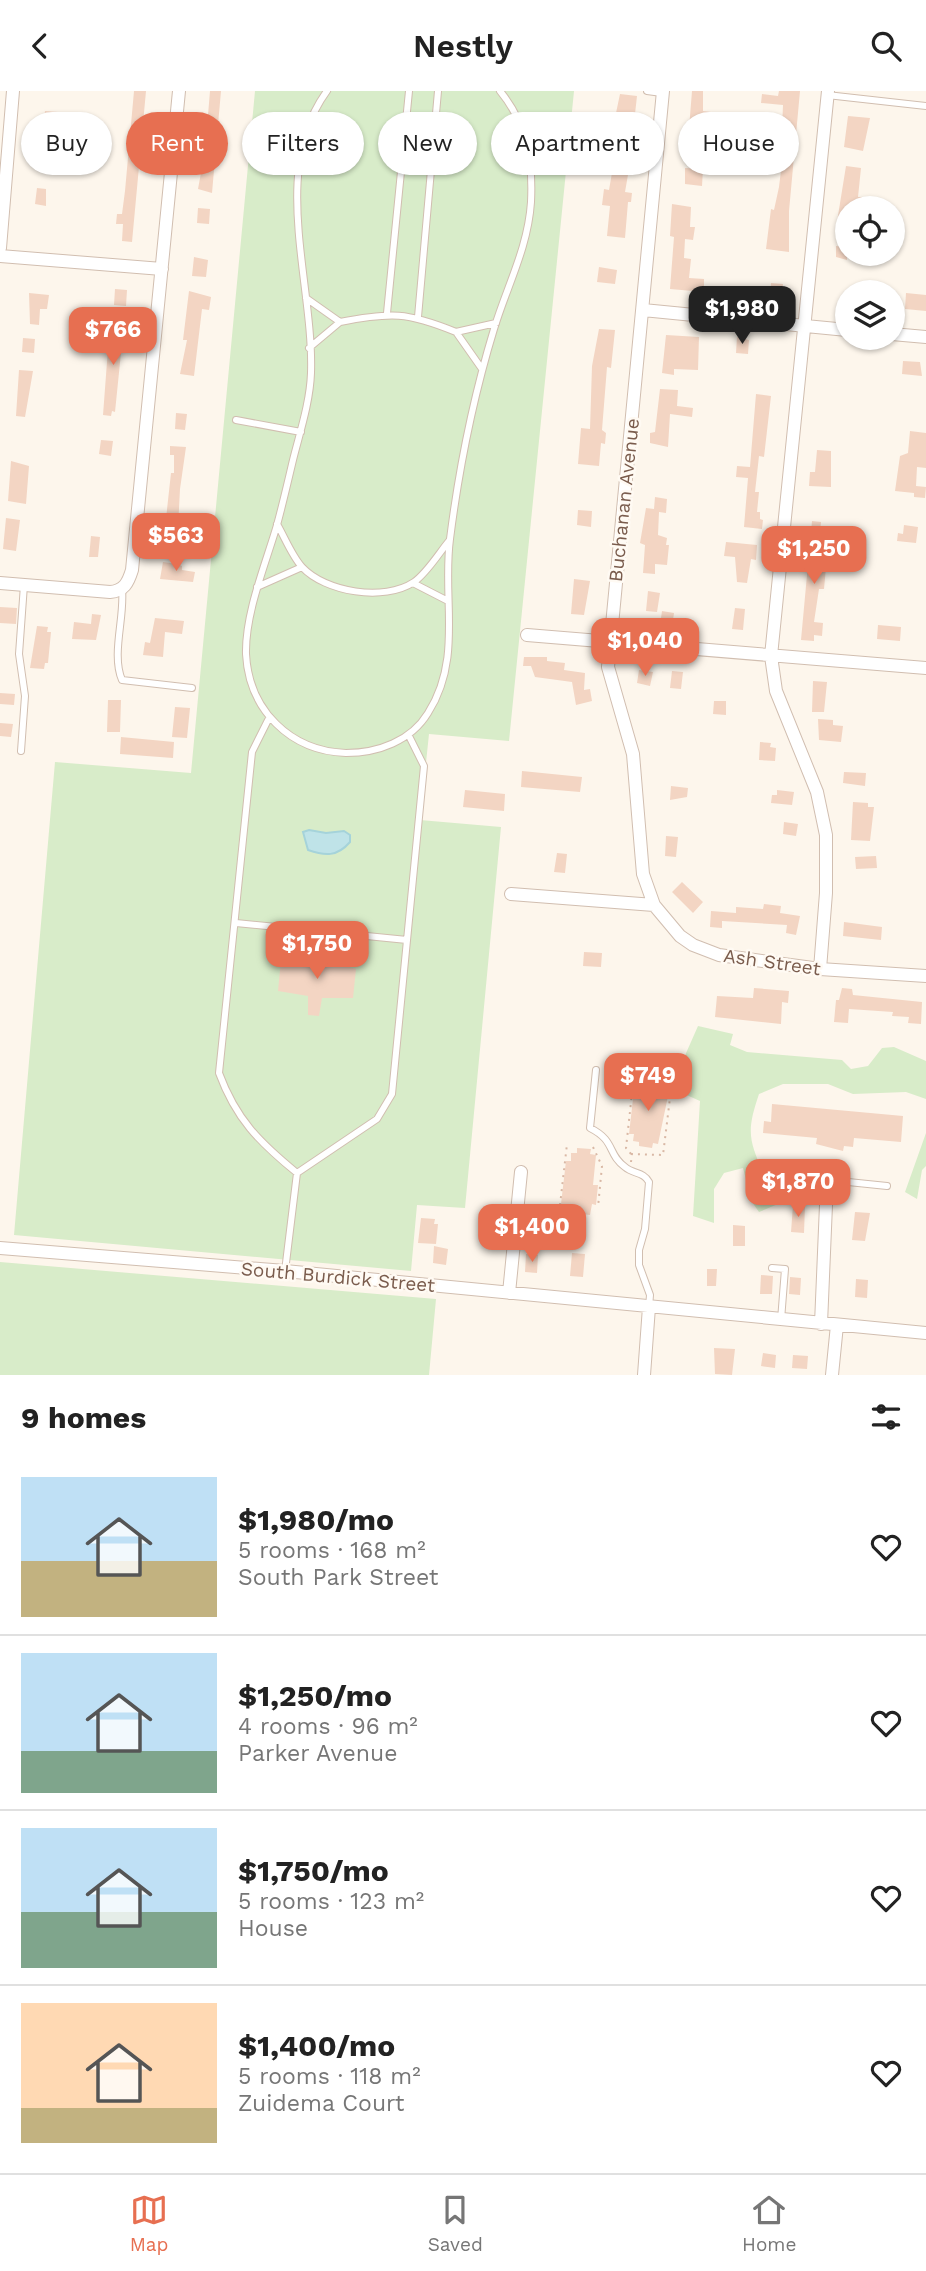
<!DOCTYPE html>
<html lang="en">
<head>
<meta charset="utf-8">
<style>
	body { margin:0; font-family:"Work Sans",sans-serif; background:#f2f2f2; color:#222; height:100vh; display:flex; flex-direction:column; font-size:26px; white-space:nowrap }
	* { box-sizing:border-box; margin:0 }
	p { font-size:23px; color:#767676 }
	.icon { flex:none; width:38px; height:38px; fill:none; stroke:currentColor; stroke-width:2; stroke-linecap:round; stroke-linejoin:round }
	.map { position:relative; height:1284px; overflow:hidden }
	.details { display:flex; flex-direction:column; background:#fff; flex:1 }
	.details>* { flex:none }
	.banner { position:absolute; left:21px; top:21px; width:886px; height:63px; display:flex; gap:14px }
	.fabs { position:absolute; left:835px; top:105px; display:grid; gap:14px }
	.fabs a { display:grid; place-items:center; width:70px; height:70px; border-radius:50%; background:#fff; box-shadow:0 2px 5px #0004; font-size:35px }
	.price { position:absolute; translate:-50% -60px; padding:0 16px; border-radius:14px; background:#e76f51; color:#fff; font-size:23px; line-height:46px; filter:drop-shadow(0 2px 4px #0008) }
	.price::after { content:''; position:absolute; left:50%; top:42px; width:21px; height:16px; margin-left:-10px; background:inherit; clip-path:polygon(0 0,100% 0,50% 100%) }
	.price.on { background:#222; color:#fff }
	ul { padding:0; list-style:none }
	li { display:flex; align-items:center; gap:21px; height:175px; padding:0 21px }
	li+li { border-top:2px solid #e0e0e0 }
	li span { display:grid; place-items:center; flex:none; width:196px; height:140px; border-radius:0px; color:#555 }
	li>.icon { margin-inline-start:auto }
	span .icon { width:84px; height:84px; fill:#fffc; stroke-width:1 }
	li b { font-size:30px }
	h2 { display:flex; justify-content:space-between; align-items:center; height:84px; padding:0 21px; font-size:30px }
	.tag { padding:0 24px; border-radius:32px; background:#fff; box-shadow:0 2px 5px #0004; font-size:24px; line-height:63px }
	.tag.on { background:#e76f51; color:#fff }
	header { display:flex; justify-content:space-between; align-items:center; height:91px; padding:0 21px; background:#fff; font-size:32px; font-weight:600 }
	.tabs { display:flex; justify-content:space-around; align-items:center; height:98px; border-top:2px solid #e0e0e0; background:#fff; font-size:19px; color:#767676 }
	.tabs a { display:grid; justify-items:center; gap:4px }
	.tabs .on { color:#e76f51 }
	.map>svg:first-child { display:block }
	.green { fill:#d8ecc9 }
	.water { fill:#bfe3e8; stroke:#a5d3da; stroke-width:2 }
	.building { fill:#f3d5c3 }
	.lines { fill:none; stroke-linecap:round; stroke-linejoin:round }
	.service-casing { stroke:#d1beb0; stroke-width:8 }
	.minor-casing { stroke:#d1beb0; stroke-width:14 }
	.path { stroke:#d9b8a5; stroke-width:2; stroke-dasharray:2 5; stroke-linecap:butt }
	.service { stroke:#fff; stroke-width:6 }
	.minor { stroke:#fff; stroke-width:12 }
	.labels { text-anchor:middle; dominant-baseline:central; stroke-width:5; stroke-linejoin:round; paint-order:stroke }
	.street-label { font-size:19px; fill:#7a5c4d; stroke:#fffaf3 }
</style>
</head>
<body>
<header><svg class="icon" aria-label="back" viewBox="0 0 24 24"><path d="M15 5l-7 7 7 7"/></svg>Nestly<svg class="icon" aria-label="search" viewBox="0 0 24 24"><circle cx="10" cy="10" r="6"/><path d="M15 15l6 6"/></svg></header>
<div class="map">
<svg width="926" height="1284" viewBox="0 0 926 1284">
	<rect width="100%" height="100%" fill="#fdf6ec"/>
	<!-- green -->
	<path class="green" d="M255 0H574L509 650 429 643 420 729 501 736 465 1117 417 1114 411 1180 14 1144 55 671 191 682Z
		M698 935 733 943 730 954 747 961 842 969 851 978 868 975 882 957 894 956 926 970V1008L906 1001 853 1003 828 993H783L759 1003C745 1044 750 1050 766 1089L789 1095 797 1105 759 1121 752 1111 743 1077 724 1082 714 1098V1132L693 1125 700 1010 682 1002 683 969Z
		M926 1042V1075L922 1079 917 1108 905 1101Z
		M0 1171 436 1208 429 1284H0Z"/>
	<!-- water -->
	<path class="water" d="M309 739 326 742 344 740 350 744V751C337 766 325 765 308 759L303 741Z"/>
	<!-- building -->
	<path class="building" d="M134 0H146L132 151 122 150 123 133H116L117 123H122L125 100Z
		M210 0H221L212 102 198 98 205 60Z
		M692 0H703V20L711 21 710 31 703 30 700 52 688 50Z
		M779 0H800L789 120V161L766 158 771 118 774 119 779 96 786 38H782L783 14 761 12 762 3 778 5Z
		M620 3 637 5 634 32 640 33 638 45 612 41Z
		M45 20 58 21 56 41 43 40Z
		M848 25 870 27 863 60 844 56Z
		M846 75 861 77 858 106H862L861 117H847V169L836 166V155L846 156 836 137Z
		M613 76 629 78 625 101 632 102 631 111H628L625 147 607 145 610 115 602 114 604 98 609 99Z
		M685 77 703 78 702 95 685 93Z
		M37 97 46 98V115L35 113Z
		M672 113 691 116 690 136H695L693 149 685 148 684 167 691 168 689 187 704 188V201L670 198 674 146 670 145Z
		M198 117 210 118 209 133 197 132Z
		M194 166 208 169 206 186 192 185Z
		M599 176 617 179 615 193 597 191Z
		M771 192 783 193 781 208 770 207Z
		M115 198 127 199 126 215 114 214Z
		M189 200 211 206 209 219 202 218 194 285 180 283 187 249H183Z
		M29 202 49 204 47 218H40L39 234 30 233Z
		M906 202 926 204V220L905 218Z
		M110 231 124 232 115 321 112 320 111 325 103 324Z
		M599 238 615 239 611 277 607 276 602 339 606 342 605 353 601 352 599 375 578 373 581 337 590 338 592 275Z
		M666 244 699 246 698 279 674 278V284L662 282Z
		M737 246 749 249 748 263 736 262Z
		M23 247 35 248 34 262 22 261Z
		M903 270 920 271 922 285 902 283Z
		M19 279 33 280 25 326 16 325Z
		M660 298 678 299 677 315 693 317 692 326 670 323 668 356 650 352V342L655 341Z
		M756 303 771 305 764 366 759 365 755 401H759L757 421H760V428L763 429 762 438 744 436 748 387 736 386 737 375 750 376Z
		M176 322 187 323 185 339 175 338Z
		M910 340 926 342V377L917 376 916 395 926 396 925 407 914 406V402L895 400 900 365 908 362Z
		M101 349 113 350 111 365 99 363Z
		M170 355 186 356 180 398 177 456 163 455 171 382H174V364H170Z
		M817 359 831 360V396L809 395 810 381H815Z
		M11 370 29 375 26 413 8 410Z
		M655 406 667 408 666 422 659 421 658 444 667 447 666 454H669L667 474 655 473V483L643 482 645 454 640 452 646 417 654 418Z
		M578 419 592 420 591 436 577 434Z
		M6 427 20 429 16 460 3 458Z
		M812 430 821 431 818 459 819 464 827 465 824 498H819L814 531 823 532 822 545 814 544V550L801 549Z
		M904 434 918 436 916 452 897 450 898 442 903 443Z
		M91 445 100 446 98 466H89Z
		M726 451 757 454 756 469 751 468 747 492 737 491 735 466 724 465Z
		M163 471 177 473 182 475V479L195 481 193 491 160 488Z
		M574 488 590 490 584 524 571 523Z
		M648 500 660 502 657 521 646 520Z
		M0 516 17 517 16 533 0 532Z
		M735 517 745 518 743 539 732 538Z
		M662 520 674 522 672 536 660 534Z
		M92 523 101 524 96 549 72 548 74 531 91 533Z
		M155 527 184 530 182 543 165 541 163 566 143 564 145 551 150 552Z
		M878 534 901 536 900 550 877 548Z
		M37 535 48 536 47 541H51L48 572H45L44 578 30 577Z
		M524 566H547V570L565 572 564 579 585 582 584 599 590 598 592 610 576 614 572 591 535 586 531 575H523Z
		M639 579 653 581 650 595 637 592Z
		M672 580 683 581 681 598 670 597Z
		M813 590 827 591 824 621H812Z
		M0 602 15 603 14 614 0 613Z
		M108 609H121L120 641H107Z
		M714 610H726V624L713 623Z
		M175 616 190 617 187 647 172 646Z
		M818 628 833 629V634L843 635 841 651 819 649Z
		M0 632 13 633 11 646 0 645Z
		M121 646 174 651 173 667 120 663Z
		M760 651 771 652 770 656 776 657 775 670 759 669Z
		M522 680 582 686 580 701 521 696Z
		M844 681 866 682 865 695 843 692Z
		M671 695 688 697 687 706 670 709Z
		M465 699 505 703 504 720 463 716Z
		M777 699 794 701 792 714 771 712 772 704H777Z
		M853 711 868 712V716H874L870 750 851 749Z
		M784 731 798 733 796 745 783 743Z
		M666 745 678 746 676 766 665 765Z
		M557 762 567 763 565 782 554 781Z
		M876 765 877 777 856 778 855 766Z
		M682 791 703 811 693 822 672 801Z
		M764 813 781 815 780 822 800 825 796 844 786 842 787 834 722 830V837L710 836 711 820 736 822V816L763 818Z
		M844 831 882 836 881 849 843 845Z
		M584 861 602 862 601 876 583 875Z
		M312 866 356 878 353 907H322L319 925 308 924V905L278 900 281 869 311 870Z
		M754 897 789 900 788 912 782 911 781 933 715 926 717 905 753 907Z
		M842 897 852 898 853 904 922 911 921 933 908 932 909 926 892 925 893 921 849 918 848 932 834 931 836 909H839Z
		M640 990 664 992 663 1004 668 1005 658 1053 653 1052 652 1057 639 1055V1051L633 1050 634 1043H629L634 999H639Z
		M772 1013 903 1025 901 1051 854 1047 853 1056 844 1055 843 1060 816 1053 817 1047 763 1042 764 1030 771 1031Z
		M577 1057 591 1058 590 1063 596 1064 593 1094H598L596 1114 592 1113 590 1124 565 1121 566 1113H561L566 1070H571V1062H577Z
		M793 1114 805 1115 804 1142 791 1141Z
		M855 1121 870 1122 865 1150 852 1149Z
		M421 1127 435 1128 434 1133H438L436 1153 418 1152Z
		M733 1134 745 1135V1155H733Z
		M434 1155 448 1158 446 1174 433 1172Z
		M572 1162 585 1163 583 1186 570 1185Z
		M526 1163 538 1164 537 1182 525 1181Z
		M707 1178H717L716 1195H707Z
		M761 1184 773 1185 772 1203H760Z
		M790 1186 801 1187 800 1204 789 1203Z
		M856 1188 868 1189 867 1207 855 1206Z
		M714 1257 735 1258 732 1284 715 1283Z
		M763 1262 776 1264 775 1277 761 1275Z
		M793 1264 808 1265 807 1278 792 1277Z"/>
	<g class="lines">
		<defs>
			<path id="service" d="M327 0C269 79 314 192 311 282 310 311 300 341 293 369 288 390 283 412 277 434 266 472 245 522 246 563 249 619 290 660 346 662 378 662 411 650 428 622 463 567 442 508 450 448 459 377 473 307 494 238 507 195 528 157 531 111 533 69 527 33 500 0
				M647 0 662 2
				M827 4 926 15
				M306 207 340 231 309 257
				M387 222 409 0
				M418 226 438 0
				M340 231C391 221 407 221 456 241
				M482 278 456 241 496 232
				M236 329 301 341
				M277 433C285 447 292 465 302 476 325 501 384 511 414 491 427 482 439 462 449 450
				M413 492 448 510
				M257 496 302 476
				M122 498C125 526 111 563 122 589L192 597
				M268 629 252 661 219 982C236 1028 259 1051 297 1082
				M21 660 25 605 19 563 24 494
				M236 832 407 849
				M596 979 590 1037C616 1050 607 1063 625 1076 633 1083 644 1081 649 1091L645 1138 639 1159V1174L650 1204 649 1216
				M771 1083 887 1095
				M772 1177 785 1178 781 1229
				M285 1180 297 1082 377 1028 392 1003 424 675 409 645"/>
			<path id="minor" d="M0 157 13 0
				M0 165 162 178
				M643 219 847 239
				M892 243 926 246
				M0 492 110 501C124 500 128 492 132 479L179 0
				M527 544 926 577
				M511 803 654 814 680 845 693 854 719 864 820 878 926 885
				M654 814 643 783 633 663 608 576 663 0
				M820 878 826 802V744L817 701 776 600 771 565 828 0
				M0 1157 285 1180 926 1242
				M509 1202 521 1081
				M821 1233 827 1090
				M644 1284 649 1216
				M832 1284 837 1234"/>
		</defs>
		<!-- service casing -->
		<use href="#service" class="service-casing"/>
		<!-- minor casing -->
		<use href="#minor" class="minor-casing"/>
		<!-- path -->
		<path class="path" d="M593 1056 602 1075 598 1116
			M631 1063 626 1057 632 1002
			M631 1071 632 1063 663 1064 670 1007
			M560 1114 567 1053"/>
		<!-- service -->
		<use href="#service" class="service"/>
		<!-- minor -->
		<use href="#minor" class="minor"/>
	</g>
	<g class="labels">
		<!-- street labels -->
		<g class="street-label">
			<text transform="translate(624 409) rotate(-84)">Buchanan Avenue</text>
			<text transform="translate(772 871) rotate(8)">Ash Street</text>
			<text transform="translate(338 1186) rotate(5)">South Burdick Street</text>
		</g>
	</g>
</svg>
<div class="fabs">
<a><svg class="icon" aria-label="locate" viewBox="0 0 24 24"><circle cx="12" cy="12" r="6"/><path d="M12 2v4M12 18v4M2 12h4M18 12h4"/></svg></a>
<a><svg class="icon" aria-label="layers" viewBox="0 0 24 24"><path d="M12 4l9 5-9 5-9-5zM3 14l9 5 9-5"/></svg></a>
</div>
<b class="price on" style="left:742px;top:255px">$1,980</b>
<b class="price" style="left:113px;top:276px">$766</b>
<b class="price" style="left:176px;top:482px">$563</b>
<b class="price" style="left:814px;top:495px">$1,250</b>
<b class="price" style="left:645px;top:587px">$1,040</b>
<b class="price" style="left:317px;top:890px">$1,750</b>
<b class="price" style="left:648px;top:1022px">$749</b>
<b class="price" style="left:798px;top:1128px">$1,870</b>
<b class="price" style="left:532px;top:1173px">$1,400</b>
<div class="banner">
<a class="tag">Buy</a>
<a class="tag on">Rent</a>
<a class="tag">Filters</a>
<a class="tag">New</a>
<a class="tag">Apartment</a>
<a class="tag">House</a>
</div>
</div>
<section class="details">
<h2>9 homes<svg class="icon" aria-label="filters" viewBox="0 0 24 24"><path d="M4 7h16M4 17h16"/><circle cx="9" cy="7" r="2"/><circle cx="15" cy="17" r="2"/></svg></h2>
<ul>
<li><span style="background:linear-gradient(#bfe0f5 60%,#c2b280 0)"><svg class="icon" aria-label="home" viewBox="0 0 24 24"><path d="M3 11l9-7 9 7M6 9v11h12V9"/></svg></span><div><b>$1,980/mo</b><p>5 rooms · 168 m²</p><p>South Park Street</p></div><svg class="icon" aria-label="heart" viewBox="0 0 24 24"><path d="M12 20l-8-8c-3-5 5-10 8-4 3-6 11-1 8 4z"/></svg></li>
<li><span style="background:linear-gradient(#bfe0f5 70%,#7fa58c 0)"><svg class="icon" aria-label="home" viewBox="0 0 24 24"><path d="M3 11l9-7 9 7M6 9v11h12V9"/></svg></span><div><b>$1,250/mo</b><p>4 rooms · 96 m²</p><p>Parker Avenue</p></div><svg class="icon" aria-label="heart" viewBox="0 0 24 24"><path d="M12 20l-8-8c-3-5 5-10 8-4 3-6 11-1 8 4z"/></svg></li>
<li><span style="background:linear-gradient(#bfe0f5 60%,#7fa58c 0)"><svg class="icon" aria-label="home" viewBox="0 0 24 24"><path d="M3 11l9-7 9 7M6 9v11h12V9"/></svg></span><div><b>$1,750/mo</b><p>5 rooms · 123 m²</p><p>House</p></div><svg class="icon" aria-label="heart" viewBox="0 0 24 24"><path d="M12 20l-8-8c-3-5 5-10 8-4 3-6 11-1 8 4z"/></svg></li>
<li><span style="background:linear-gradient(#ffd9b3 75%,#c2b280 0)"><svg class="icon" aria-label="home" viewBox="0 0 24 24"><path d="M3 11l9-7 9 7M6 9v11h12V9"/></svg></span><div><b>$1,400/mo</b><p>5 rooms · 118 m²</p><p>Zuidema Court</p></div><svg class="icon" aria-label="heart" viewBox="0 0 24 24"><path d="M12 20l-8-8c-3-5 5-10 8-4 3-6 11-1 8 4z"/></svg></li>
</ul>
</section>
<nav class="tabs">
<a class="on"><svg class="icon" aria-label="map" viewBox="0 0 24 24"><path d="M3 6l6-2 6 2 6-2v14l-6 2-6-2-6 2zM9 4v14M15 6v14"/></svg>Map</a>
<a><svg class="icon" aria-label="saved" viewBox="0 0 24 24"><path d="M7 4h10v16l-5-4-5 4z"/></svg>Saved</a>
<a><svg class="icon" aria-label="home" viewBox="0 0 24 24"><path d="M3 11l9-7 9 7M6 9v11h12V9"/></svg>Home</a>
</nav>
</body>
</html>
